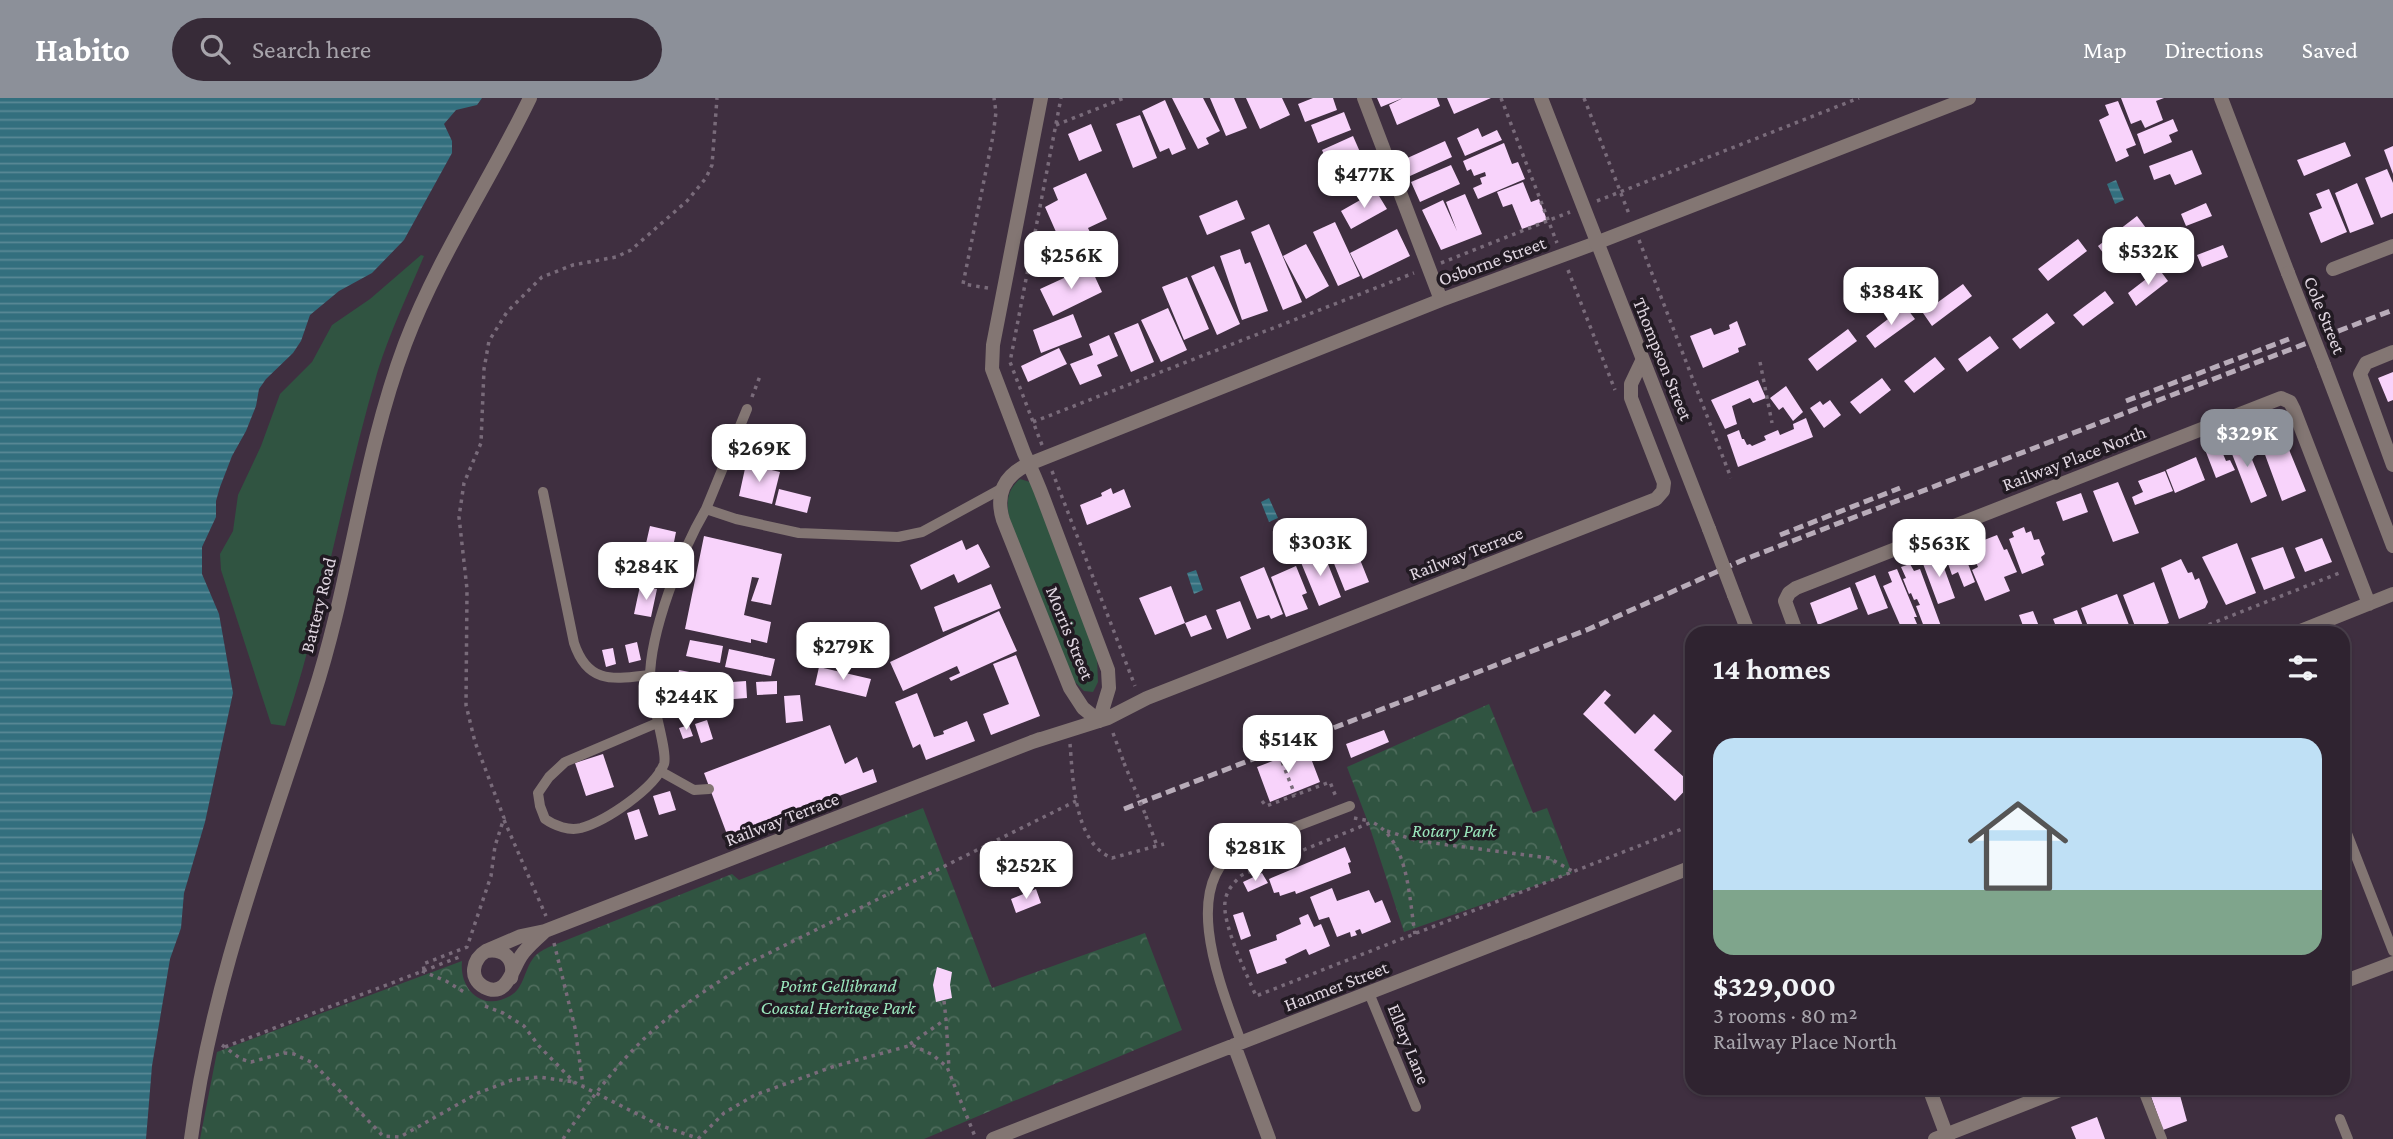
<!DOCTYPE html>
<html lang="en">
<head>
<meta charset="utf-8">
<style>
	body { margin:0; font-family:"Crimson Pro",serif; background:#372b38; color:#f1f3f6; height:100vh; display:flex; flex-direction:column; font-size:26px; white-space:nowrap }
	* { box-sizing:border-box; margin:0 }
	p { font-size:23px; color:#a7a4ab }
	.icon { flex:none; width:38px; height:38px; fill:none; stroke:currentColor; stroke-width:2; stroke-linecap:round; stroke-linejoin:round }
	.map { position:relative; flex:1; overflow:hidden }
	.details { position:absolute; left:1685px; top:528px; width:665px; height:469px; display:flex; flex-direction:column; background:#2f2330; border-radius:21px; box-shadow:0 2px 5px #0004,0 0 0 2px #4a404c }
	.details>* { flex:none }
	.price { position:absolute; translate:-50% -60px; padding:0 16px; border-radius:14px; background:#fff; color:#222; font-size:23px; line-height:46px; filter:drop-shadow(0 2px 4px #0008) }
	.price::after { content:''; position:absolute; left:50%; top:42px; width:21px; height:16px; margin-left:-10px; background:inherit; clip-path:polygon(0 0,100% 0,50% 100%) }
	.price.selected { background:#8c9099; color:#fff }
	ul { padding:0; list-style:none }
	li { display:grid; align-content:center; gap:14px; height:371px; padding:0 28px }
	li span { display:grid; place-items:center; height:217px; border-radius:21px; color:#555 }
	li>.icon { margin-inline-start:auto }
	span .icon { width:126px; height:126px; fill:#fffc; stroke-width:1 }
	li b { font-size:30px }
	h2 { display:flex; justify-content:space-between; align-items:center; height:84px; padding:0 28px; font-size:30px }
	header { display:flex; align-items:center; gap:42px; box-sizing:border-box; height:98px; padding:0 35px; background:#8c9099; color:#fff }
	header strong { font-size:33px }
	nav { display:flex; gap:38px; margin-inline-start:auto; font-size:24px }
	.search { width:490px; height:63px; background:#372b38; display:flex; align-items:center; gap:18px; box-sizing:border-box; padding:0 24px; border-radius:38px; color:#a7a4ab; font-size:26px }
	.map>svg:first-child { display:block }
	.green { fill:#305441 }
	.park { fill:url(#park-crowns) }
	.water { fill:url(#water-rules) }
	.building { fill:#f8d3fb }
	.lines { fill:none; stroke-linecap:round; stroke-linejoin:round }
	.path { stroke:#796b7a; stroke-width:3.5; stroke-dasharray:3.5 5; stroke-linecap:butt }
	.service { stroke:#837673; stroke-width:10 }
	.minor { stroke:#837673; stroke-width:14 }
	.tertiary { stroke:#837673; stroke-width:14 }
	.rail { stroke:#b8acb9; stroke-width:5; stroke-dasharray:10 5; stroke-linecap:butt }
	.path-bridge { stroke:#796b7a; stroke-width:3.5; stroke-dasharray:3.5 5; stroke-linecap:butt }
	.minor-bridge { stroke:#837673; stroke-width:14 }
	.tertiary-bridge { stroke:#837673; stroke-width:14 }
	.labels { text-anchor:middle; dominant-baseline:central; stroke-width:7; stroke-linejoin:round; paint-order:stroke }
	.street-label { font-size:19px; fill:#e0d6e1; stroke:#211a22 }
	.park-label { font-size:19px; font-style:italic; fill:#99e6bc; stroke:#211a22 }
</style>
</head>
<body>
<header>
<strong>Habito</strong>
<div class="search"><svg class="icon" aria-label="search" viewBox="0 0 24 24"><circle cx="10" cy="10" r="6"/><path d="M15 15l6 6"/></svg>Search here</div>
<nav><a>Map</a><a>Directions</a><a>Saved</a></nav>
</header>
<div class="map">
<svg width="2393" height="1041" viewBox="0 0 2393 1041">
	<defs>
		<pattern id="park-crowns" width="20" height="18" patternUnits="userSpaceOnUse" patternTransform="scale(1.75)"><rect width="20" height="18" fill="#305441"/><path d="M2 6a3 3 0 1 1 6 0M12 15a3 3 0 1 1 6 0" fill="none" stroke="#4e6c5c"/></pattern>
		<pattern id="water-rules" width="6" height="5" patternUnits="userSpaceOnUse" patternTransform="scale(1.75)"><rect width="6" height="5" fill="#336f7e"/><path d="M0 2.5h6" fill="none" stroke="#5a8996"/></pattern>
	</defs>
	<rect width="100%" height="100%" fill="#3f2f40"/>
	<!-- green -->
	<path class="green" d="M421 157 424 158C408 196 390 234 378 272 343 390 324 512 285 628L271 626 221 472 220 456 233 433 238 397 261 348 280 296 312 264 332 227 370 201Z
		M1020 381 1030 384 1097 559 1098 584 1093 594 1084 593 1074 583 1011 426C1006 409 1005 393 1020 381Z"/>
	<!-- park -->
	<path class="park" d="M1489 606 1533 715 1547 710 1572 775 1404 834 1369 727 1347 669Z
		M923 710 992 890 1145 835 1182 932 924 1041H200L217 954 462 863C459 891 482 914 510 898 525 890 524 869 536 857 539 854 545 851 549 849L732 776 739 782Z"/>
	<!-- water -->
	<path class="water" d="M0 0H482L477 7 456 12 444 26 452 43V55L404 142 372 175 339 193 310 217 301 243 293 255 266 281 259 291 256 308 246 333 232 358 220 389 216 403V419L202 449V476L219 516 233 595 205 724 184 795 181 830 170 861 152 968 146 1041H0Z
		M2116 82 2124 102 2115 106 2107 86Z
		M1269 400 1278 420 1269 424 1261 404Z
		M1196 472 1203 492 1194 496 1187 475Z"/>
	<!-- building -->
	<path class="building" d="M1172 0H1203L1220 33 1206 40 1209 46 1198 51Z
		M1210 0H1234L1247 30 1226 38Z
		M1246 0H1282L1290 17 1260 31Z
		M1313 0H1333L1337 12 1305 24 1298 6Z
		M1377 0H1437L1440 8 1397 27 1389 7 1403 0 1381 9Z
		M1447 0H1491L1454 16Z
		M2121 0H2164L2156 3 2163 22 2145 30 2141 22 2131 26Z
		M1165 2 1186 51 1172 57 1169 50 1160 54 1142 13Z
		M2118 3 2136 47 2126 51 2129 58 2116 64 2099 22 2109 17 2105 7Z
		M1344 14 1351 32 1318 45 1311 27Z
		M1140 17 1157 60 1133 70 1116 26Z
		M2173 21 2178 33 2169 37 2172 44 2144 56 2137 36Z
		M1091 26 1102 53 1079 63 1068 36Z
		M1478 30 1482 39 1497 32 1502 42 1465 58 1457 40Z
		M1353 38 1360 54 1329 68 1322 52Z
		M1445 43 1452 59 1410 78 1403 62Z
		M2345 44 2351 58 2304 78 2297 62Z
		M1504 45 1512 66 1518 64 1525 81 1478 101 1473 90 1482 86 1480 80 1486 78 1485 74 1474 78 1471 71 1467 73 1463 63Z
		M2393 48V76L2384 52Z
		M2192 52 2202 76 2175 87 2170 76 2154 82 2149 68Z
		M1363 53 1376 76 1346 93 1333 70Z
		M1451 67 1460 86 1420 104 1411 84Z
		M2387 71 2393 85V115L2381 120 2365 80Z
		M1086 75 1107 121 1088 130 1096 147 1084 153 1089 164 1059 178 1046 150 1060 143 1045 109 1058 102 1053 90Z
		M1523 84 1531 104 1539 101 1547 122 1522 131 1512 106 1503 109 1497 94Z
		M2357 85 2374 126 2350 135 2335 95Z
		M2329 91 2347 134 2321 145 2309 115 2322 110 2316 96Z
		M1376 93 1387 111 1351 131 1341 113Z
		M1465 96 1482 136 1441 152 1422 112 1443 102 1457 133 1446 104Z
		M1237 102 1245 121 1207 137 1199 118Z
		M2206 105 2212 118 2186 128 2181 116Z
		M2137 118 2146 130 2106 159 2098 148Z
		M1335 124 1360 178 1338 188 1313 134Z
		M1269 126 1302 204 1283 212 1251 134Z
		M1397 131 1410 158 1363 181 1350 155Z
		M2078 141 2087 153 2048 183 2038 171Z
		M1306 146 1329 188 1306 201 1283 158Z
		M2223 147 2228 159 2202 169 2197 157Z
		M1240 151 1245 166 1250 164 1268 213 1242 222 1220 158Z
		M1090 168 1102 194 1053 218 1040 191Z
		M1214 168 1240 226 1217 237 1191 178Z
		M2159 171 2168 183 2136 208 2128 195Z
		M1187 179 1209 231 1184 242 1162 189Z
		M1963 186 1972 198 1932 228 1923 215Z
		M2105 193 2114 205 2083 228 2073 217Z
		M1905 208 1915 221 1875 250 1866 238Z
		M1168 210 1187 252 1161 264 1141 222Z
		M2047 215 2055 225 2020 251 2012 241Z
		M1073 216 1082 239 1041 255 1033 232Z
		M1737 223 1746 247 1738 250 1739 254 1703 270 1690 238 1711 230 1714 237 1730 231 1729 227Z
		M1138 225 1154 264 1131 274 1114 235Z
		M1848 231 1857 243 1817 273 1808 261Z
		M1109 237 1118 258 1097 267 1102 278 1080 287 1070 266 1093 257 1089 246Z
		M1990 238 1999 250 1967 274 1958 261Z
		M1059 250 1067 266 1028 284 1021 268Z
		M1935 259 1945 271 1914 295 1904 283Z
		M2393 274V302L2388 304 2378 280Z
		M1882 280 1891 292 1860 316 1850 304Z
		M1758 282 1766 300 1753 305 1750 300 1732 308 1737 326 1725 331 1711 302Z
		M1786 288 1803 314 1793 323 1783 309 1779 312 1770 300Z
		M1830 302 1841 317 1824 330 1810 310 1820 303 1823 307Z
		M1806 320 1813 339 1738 369 1727 337 1739 332 1742 341H1744L1747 347 1750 346 1752 348 1766 342 1764 338 1778 332 1780 337 1794 331 1793 326Z
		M2276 320 2306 393 2282 403 2264 354 2255 358 2249 342 2257 338 2254 329Z
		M2242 337 2267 398 2251 405 2227 343Z
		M2218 344 2226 363 2230 362 2235 372 2216 380 2204 349Z
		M2196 359 2205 382 2175 395 2166 372Z
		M746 366 780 374 772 406 739 398Z
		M2165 373 2173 393 2135 407 2132 399 2143 394 2138 383Z
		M2118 384 2139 435 2113 444 2093 393Z
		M1111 390 1113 396 1124 391 1131 409 1087 427 1080 407 1102 398 1101 395Z
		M779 391 811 399 807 415 775 407Z
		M2081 395 2088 414 2063 423 2056 404Z
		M650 428 676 434 669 469 642 463Z
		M2024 429 2026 435 2031 433 2034 442 2039 441 2045 456 2041 459 2044 467 2022 476 2009 441 2014 439 2012 434Z
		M1997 437 2004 452 2007 451 2017 474 2004 479 2010 493 1985 503 1972 472 1978 469 1969 448Z
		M704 438 782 456 771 507 751 503 759 480 752 479 744 517 771 524 767 545 751 541V545L685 531Z
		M1958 440 1975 484 1964 489 1958 474 1952 477 1941 446Z
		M2322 440 2332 464 2305 474 2295 450Z
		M962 442 966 452 978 446 990 469 958 485 954 476 921 492 910 467Z
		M2237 445 2256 495 2226 507 2202 459Z
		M2283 449 2295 480 2264 492 2251 460Z
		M1306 453 1312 461 1324 456 1341 499 1319 508 1300 462V455Z
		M1341 454 1343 460 1357 454 1369 484 1345 493 1331 458Z
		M1939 456 1955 500 1938 506 1922 463Z
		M2181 461 2188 475 2192 474 2195 482 2199 480 2208 504 2205 510 2179 521 2161 470Z
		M1910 466 1914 473 1920 471 1941 528 1926 534 1916 508 1920 507 1917 501 1914 502 1911 495 1909 496 1903 481 1906 480 1901 469Z
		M1296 468 1307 495 1302 497 1308 511 1286 519 1271 479Z
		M1264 469 1283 516 1271 521 1269 517 1257 521 1240 479Z
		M1897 471 1917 519H1914L1920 533 1914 536H1904L1883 488 1892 484 1888 474Z
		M1875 477 1888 510 1868 517 1855 485Z
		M2154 484 2169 525 2138 536 2123 497Z
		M991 486 1001 510 943 534 934 509Z
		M640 488 657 491 651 519 634 516Z
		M1171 488 1185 525 1155 537 1139 500Z
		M1850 489 1858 511 1818 527 1810 505Z
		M2117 496 2129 527 2124 529 2127 536H2095L2093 530 2089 531 2081 510Z
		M1240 503 1251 531 1227 541 1216 512Z
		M2077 512 2086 536H2059L2053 521Z
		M999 513 1017 553 951 583 949 580 960 575 957 568 903 593 890 564Z
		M2033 513 2042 536H2026L2019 517Z
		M1206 517 1212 531 1191 539 1185 525Z
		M1974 528 1977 536H1954V535Z
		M1871 529 1873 536H1854V535Z
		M690 542 723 548 720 565 686 558Z
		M637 544 641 562 629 565 625 547Z
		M613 550 616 566 606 569 602 552Z
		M729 551 775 561 771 578 725 569Z
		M1016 557 1040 618 991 637 983 616 1009 606 993 566Z
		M819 569 871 581 866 599 815 587Z
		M679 572 705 577 701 600 674 595Z
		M746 583 747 600 721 602 719 585Z
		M777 583V596L757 597 756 584Z
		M1605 592 1611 597 1604 605 1635 636 1654 616 1672 633 1654 652 1685 680 1692 673V685L1675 703 1583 616Z
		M917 595 934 639 944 636 943 633 967 623 975 643 926 662 920 646 913 650 895 604Z
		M800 597 803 623 786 625 784 598Z
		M707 622 713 641 701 645 695 626Z
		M689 627 693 638 683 641 679 630Z
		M830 627 845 666 857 659 863 675 873 671 877 684 728 739 704 675Z
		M1384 632 1389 644 1351 660 1346 646Z
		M1307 650 1320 684 1270 704 1257 669Z
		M603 656 614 689 586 698 575 665Z
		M670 693 676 712 659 717 653 698Z
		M639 711 648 738 635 742 627 715Z
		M1345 749 1351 764 1348 765 1351 775 1296 796 1295 793 1280 798 1279 794 1274 795 1269 781Z
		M1262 775 1268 785 1248 794 1243 784Z
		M1332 790 1337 803 1369 792 1375 805 1382 802 1391 824 1362 836 1360 831 1355 833 1357 837 1351 839 1350 834 1337 839 1329 819 1319 822 1310 799Z
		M1036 791 1041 805 1016 815 1011 801Z
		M1243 814 1251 838 1241 842 1233 817Z
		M1308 816 1314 829 1321 826 1330 848 1309 857 1306 851 1285 861 1287 865 1257 876 1249 852 1277 842 1276 837 1301 826 1299 820Z
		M937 869 952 874 950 887 952 900 936 904 933 887Z
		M2148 990H2178L2187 1023 2163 1032Z
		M2097 1019 2105 1041H2076L2071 1029Z"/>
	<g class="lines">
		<!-- path -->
		<path class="path" d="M1501 0 1557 145
			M1584 0 1629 116
			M1056 27 1124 0
			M1597 103 1859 0
			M1639 142 1731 380
			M1441 165 1570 114
			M1568 172 1615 292
			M988 190 963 186 993 38 996 14 994 0
			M1760 264 1772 325
			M752 299 760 278
			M1033 324 1414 175
			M1042 347 1010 264 1061 0
			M1052 373 1135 588
			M2185 536 2342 474
			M1113 635 1124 665
			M1070 646C1073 681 1074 745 1112 760L1164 746
			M1279 656 1295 697
			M1262 703 1266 708 1330 684 1336 699
			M1146 718 1157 748
			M1354 720 1370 723
			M504 722 546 818
			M1387 733 1418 743 1549 760 1574 774
			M1415 836C1409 801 1409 742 1372 724L1242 777C1234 784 1226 793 1225 804 1222 826 1247 877 1256 898L1692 727
			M554 845 575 930 583 987
			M424 872 423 866 467 849 491 778 495 748 504 720 475 644 466 607 467 491 459 419 464 385 481 345 484 271 489 243 507 214 542 179 573 167 616 159 631 152 687 103 706 80 712 67 717 0
			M422 873 446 883 464 894
			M944 903 946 921
			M485 908 503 915 524 928 539 948 574 984 659 1027 697 1040
			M910 946 946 921 949 970
			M222 947 241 961 251 964 284 955 294 956 313 965 383 1038 400 1039 478 995 512 982 539 979 574 984
			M225 949 462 858
			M563 1041C588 1004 616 967 649 936 679 909 713 887 747 866L1076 703
			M698 1041 724 1015 755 997 832 969 912 947 933 957 947 969 976 1041"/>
		<!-- service -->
		<path class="service" d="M543 394 574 545C588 587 614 581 650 577
			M706 411 747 311
			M657 625 565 664 549 679 538 695 540 708 545 721C555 728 569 733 581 730 606 723 654 691 664 666 668 654 651 602 650 583 649 535 682 452 706 411L736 421 799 435 898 439 922 434 1001 391
			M660 673 694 692 709 691
			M2343 725 2393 853
			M1369 895 1416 1009
			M1241 944C1223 893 1178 790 1238 751L1350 708
			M2142 990 2162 1041
			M2340 1021 2348 1041"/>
		<!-- minor -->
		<path class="minor" d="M1041 0 993 247 992 271 1024 355C1031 370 1038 386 1044 402L1108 572 1109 590 1099 623 1083 610 1070 590 1003 422C995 396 1004 377 1029 366L1441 202 1596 145
			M1364 0 1441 202
			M2221 0 2288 175
			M2333 171 2393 148
			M2393 254 2366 265 2360 276 2393 367
			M2324 267 2393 448
			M1797 536 1785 503 1789 495 1796 490 2281 300 2290 304 2294 312 2369 506
			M2293 536 2393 496
			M1032 644 1108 620 1147 600 1656 401 1663 393 1664 385 1631 300V286L1642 263
			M486 853 521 838 545 833 1040 641
			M511 880C516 861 504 850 486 853 473 861 468 880 484 889 507 901 512 871 521 858 527 849 536 842 544 834
			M2343 884 2393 865
			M1234 947 1269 1041
			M993 1041 1692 769
			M1935 1041 2065 990"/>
		<!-- tertiary -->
		<path class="tertiary" d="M1541 0 1709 431
			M1596 145 1969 0
			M1734 497 1749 536
			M1929 990 1948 1041
			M191 1041C211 888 266 745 313 599 351 483 362 361 405 246 438 159 490 83 530 0"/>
		<!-- rail -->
		<path class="rail" d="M2126 303 2289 241
			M1780 437 1900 390
			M1124 711 1589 531 1743 462 2393 212"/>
		<!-- path-bridge -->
		<path class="path-bridge" d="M1124 665 1146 718"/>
		<!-- minor-bridge -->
		<path class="minor-bridge" d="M2288 175 2324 267"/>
		<!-- tertiary-bridge -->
		<path class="tertiary-bridge" d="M1709 431 1734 497"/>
	</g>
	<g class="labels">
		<!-- street labels -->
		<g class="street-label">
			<text transform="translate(1492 163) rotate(-20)">Osborne Street</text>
			<text transform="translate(2325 217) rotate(68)">Cole Street</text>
			<text transform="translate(1663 261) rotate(68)">Thompson Street</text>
			<text transform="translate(2074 360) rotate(-21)">Railway Place North</text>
			<text transform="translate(1466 455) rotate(-21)">Railway Terrace</text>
			<text transform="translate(318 507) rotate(-76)">Battery Road</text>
			<text transform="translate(1070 535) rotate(68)">Morris Street</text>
			<text transform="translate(782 721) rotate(-21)">Railway Terrace</text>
			<text transform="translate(1336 888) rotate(-21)">Hanmer Street</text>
			<text transform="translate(1409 946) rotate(68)">Ellery Lane</text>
		</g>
		<!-- park labels -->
		<g class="park-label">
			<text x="1454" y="732">Rotary Park</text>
			<text x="838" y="887">Point Gellibrand<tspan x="838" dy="22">Coastal Heritage Park</tspan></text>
		</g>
	</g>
</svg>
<b class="price" style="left:1364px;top:112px">$477K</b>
<b class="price" style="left:2148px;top:189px">$532K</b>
<b class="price" style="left:1071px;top:193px">$256K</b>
<b class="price" style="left:1891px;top:229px">$384K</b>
<b class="price selected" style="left:2247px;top:371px">$329K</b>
<b class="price" style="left:759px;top:386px">$269K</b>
<b class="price" style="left:1320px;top:480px">$303K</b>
<b class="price" style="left:1939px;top:481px">$563K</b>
<b class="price" style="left:646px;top:504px">$284K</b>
<b class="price" style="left:843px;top:584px">$279K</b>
<b class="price" style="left:686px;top:634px">$244K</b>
<b class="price" style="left:1288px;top:677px">$514K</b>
<b class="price" style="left:1255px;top:785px">$281K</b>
<b class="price" style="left:1026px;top:803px">$252K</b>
<section class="details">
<h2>14 homes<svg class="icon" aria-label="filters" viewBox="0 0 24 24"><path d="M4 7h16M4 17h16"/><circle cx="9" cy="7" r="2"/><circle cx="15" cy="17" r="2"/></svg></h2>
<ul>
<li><span style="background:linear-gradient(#bfe0f5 70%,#7fa58c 0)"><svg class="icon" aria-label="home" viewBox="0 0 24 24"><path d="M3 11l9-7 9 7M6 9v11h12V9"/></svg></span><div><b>$329,000</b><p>3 rooms · 80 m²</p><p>Railway Place North</p></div></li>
</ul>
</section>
</div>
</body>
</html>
